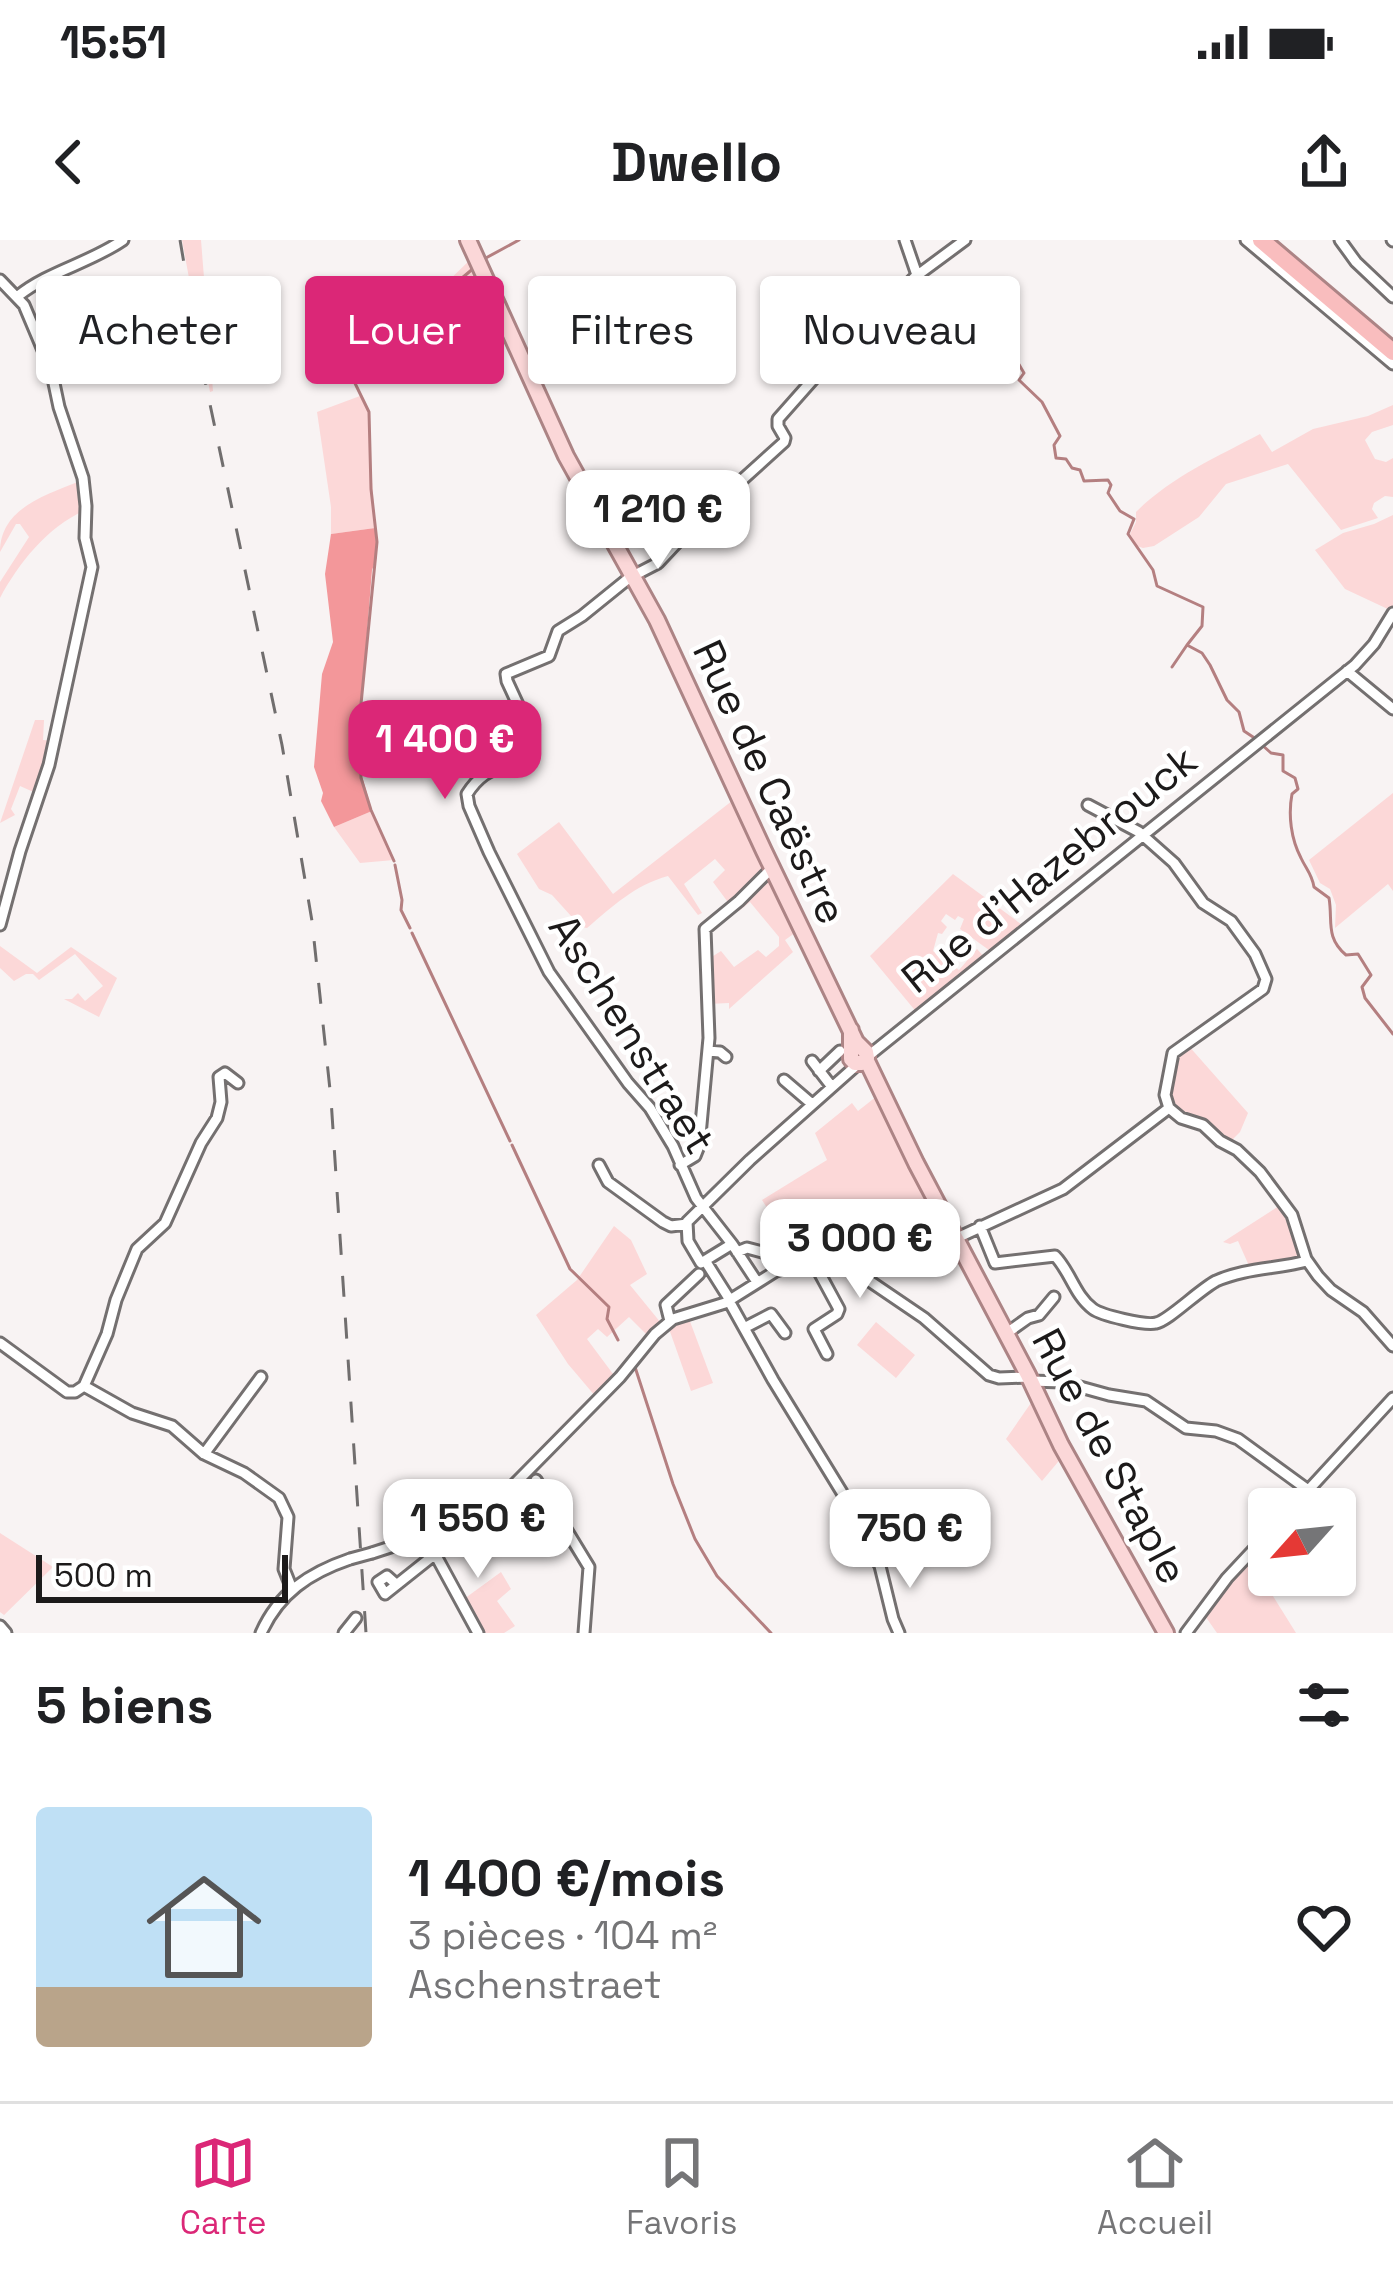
<!DOCTYPE html>
<html lang="fr">
<head>
<meta charset="utf-8">
<style>
	body { margin:0; font-family:"Space Grotesk",sans-serif; background:#f6f6f6; color:#202124; height:100vh; display:flex; flex-direction:column; font-size:45px; white-space:nowrap }
	* { box-sizing:border-box; margin:0 }
	p { font-size:39px; color:#757577 }
	.icon { flex:none; width:66px; height:66px; fill:none; stroke:currentColor; stroke-width:2; stroke-linecap:round; stroke-linejoin:round }
	.map { position:relative; height:1393px; overflow:hidden }
	.side { display:flex; flex-direction:column; background:#fff; flex:1 }
	.side>* { flex:none }
	.banner { position:absolute; left:36px; top:36px; width:1323px; height:108px; display:flex; gap:24px }
	.needle { width:78px; rotate:243deg }
	.controls { position:absolute; left:1248px; top:1248px; display:grid; gap:24px }
	.controls a { display:grid; place-items:center; width:108px; height:108px; border-radius:12px; background:#fff; box-shadow:0 3px 9px #0004; font-size:60px }
	.scale { position:absolute; left:36px; bottom:30px; width:252px; box-sizing:border-box; padding-left:12px; border:6px solid #1c1a1a; border-top:0; font-size:33px; line-height:42px; white-space:nowrap; color:#1c1a1a; -webkit-text-stroke:9px #fff; paint-order:stroke }
	.price { position:absolute; translate:-50% -102px; padding:0 27px; border-radius:24px; background:#fff; color:#222; font-size:39px; line-height:78px; filter:drop-shadow(0 3px 6px #0008) }
	.price::after { content:''; position:absolute; left:50%; top:72px; width:36px; height:27px; margin-left:-18px; background:inherit; clip-path:polygon(0 0,100% 0,50% 100%) }
	.price.current { background:#db2777; color:#fff }
	ul { padding:0; list-style:none }
	li { display:flex; align-items:center; gap:36px; height:300px; padding:0 36px }
	li+li { border-top:3px solid #e0e0e0 }
	li span { display:grid; place-items:center; flex:none; width:336px; height:240px; border-radius:12px; color:#555 }
	li>.icon { margin-inline-start:auto }
	span .icon { width:144px; height:144px; fill:#fffc; stroke-width:1 }
	li b { font-size:51px }
	h2 { display:flex; justify-content:space-between; align-items:center; height:144px; padding:0 36px; font-size:51px }
	.pill { padding:0 42px; border-radius:12px; background:#fff; box-shadow:0 3px 9px #0004; font-size:42px; line-height:108px }
	.pill.current { background:#db2777; color:#fff }
	.status { display:flex; justify-content:space-between; align-items:center; height:84px; padding:0 60px; background:#fff; direction:ltr }
	.status svg { height:33px; fill:currentColor }
	header { display:flex; justify-content:space-between; align-items:center; height:156px; padding:0 36px; background:#fff; font-size:54px; font-weight:800 }
	.tab-bar { display:flex; justify-content:space-around; align-items:center; height:168px; border-top:3px solid #e0e0e0; background:#fff; font-size:33px; color:#757577 }
	.tab-bar a { display:grid; justify-items:center; gap:6px }
	.tab-bar .current { color:#db2777 }
	.map>svg:first-child { display:block }
	.green { fill:#fcd8d8 }
	.forest { fill:#f3979a }
	.lines { fill:none; stroke-linecap:round; stroke-linejoin:round }
	.stream { stroke:#b47f80; stroke-width:3 }
	.minor-casing { stroke:#747070; stroke-width:15 }
	.major-casing { stroke:#ac8485; stroke-width:20 }
	.highway-casing { stroke:#ac8485; stroke-width:22 }
	.minor { stroke:#fff; stroke-width:9 }
	.major { stroke:#fbd7d8; stroke-width:14 }
	.highway { stroke:#f9bdbe; stroke-width:16 }
	.rail { stroke:#716e6e; stroke-width:3; stroke-dasharray:21 21; stroke-linecap:butt }
	.minor-bridge-casing { stroke:#747070; stroke-width:15; stroke-linecap:butt }
	.minor-bridge { stroke:#fff; stroke-width:9 }
	.labels { text-anchor:middle; dominant-baseline:central; stroke-width:9; stroke-linejoin:round; paint-order:stroke }
	.street-label { font-size:42px; fill:#1c1a1a; stroke:#fff }
</style>
</head>
<body>
<div class="status"><b>15:51</b><svg viewBox="0 0 49 12"><path d="M0 12V9h3v3zM5 12V6h3v6zM10 12V3h3v9zM15 12V0h3v12zM26 1h20v11H26zM47 4h2v5h-2z"/></svg></div>
<header><svg class="icon" aria-label="back" viewBox="0 0 24 24"><path d="M15 5l-7 7 7 7"/></svg>Dwello<svg class="icon" aria-label="share" viewBox="0 0 24 24"><path d="M12 15V3M7 8l5-5 5 5M5 13v7h14v-7"/></svg></header>
<div class="map">
<svg width="1393" height="1393" viewBox="0 0 1393 1393">
	<rect width="100%" height="100%" fill="#f8f3f3"/>
	<!-- green -->
	<path class="green" d="M182 0H201L213 151 210 152Z
		M474 16 487 44 418 102 407 81Z
		M360 156 368 172 375 288 331 294V267L317 172Z
		M1393 165V185L1372 192 1365 200 1375 219 1386 222 1393 218V257L1385 256 1374 263 1372 269 1378 278 1341 290 1288 224 1226 244 1199 277 1154 306 1143 308 1137 306 1130 294 1136 282V272C1171 237 1217 217 1260 194L1272 212 1313 189 1368 176Z
		M80 241 84 271C48 286 18 324 0 358V342L29 297 20 284H16L0 312C0 268 46 255 80 241Z
		M1393 275V369L1392 371 1345 349 1315 310 1343 293 1374 284Z
		M35 480H44L43 500 53 501 38 554 20 546 11 569 15 575 0 583Z
		M1393 553V651L1388 644 1335 688 1336 665 1330 649 1320 643 1309 620Z
		M737 557 768 628 730 665 713 642 725 630 715 619 684 644 702 673 698 675 668 636C635 645 613 666 587 688L581 687 552 655 539 649 517 614 559 582 613 654Z
		M372 571 394 620 360 623 334 587Z
		M771 632 799 690 785 700 793 712 729 769V763L708 764 707 720 721 711 734 727 758 710 766 717 779 706V697L750 662 739 671 734 669Z
		M953 634 1025 687 993 713 960 689 964 679 958 676 955 680 946 674 941 681 947 687 942 694 938 693 933 711 959 730 977 709 986 719 918 774 870 716Z
		M0 706 37 733 71 707 117 738 99 777 64 759H72L78 753 85 761 103 746 75 714 39 740 33 734H26L14 741 0 728Z
		M1187 804 1248 873 1240 892 1228 904 1184 877 1167 859 1172 821Z
		M877 856 933 962 886 993 881 992 868 972 844 986 854 1004 833 1017 827 1013 822 1001 828 995 817 978 788 993 769 992 766 981 773 977 762 960 827 920 815 893 852 863 858 871Z
		M1282 964 1289 974 1303 1018 1250 1028 1238 1001 1230 1004 1223 1002Z
		M614 986 631 1000 647 1034 630 1045 661 1083 648 1096 629 1077 607 1097 598 1089 587 1099 616 1138 596 1157 568 1124 536 1075 577 1040Z
		M688 1076 713 1143 691 1151 668 1086Z
		M876 1082 915 1115 896 1138 857 1105Z
		M1033 1160 1063 1216 1042 1241 1006 1199Z
		M0 1293 53 1327 0 1379 4 1375 0 1372Z
		M1246 1322 1255 1327 1296 1393H1217L1203 1373Z
		M501 1332 511 1349 497 1361 515 1386 504 1393H481L464 1359Z"/>
	<!-- forest -->
	<path class="forest" d="M375 288 377 317 372 330 357 519 372 571 334 587 321 561 323 553 314 527 322 434 333 402 325 334 331 294Z"/>
	<g class="lines">
		<!-- stream -->
		<path class="stream" d="M484 19 519 0
			M923 34 956 65 960 73 973 79 976 85 1004 99 1024 133 1019 140 1042 162 1060 196 1054 205 1056 218 1066 219 1072 228 1080 230 1084 241 1108 240 1111 245 1108 253 1120 271 1134 279 1128 294 1153 330 1157 346 1203 367 1202 386 1187 405 1202 413 1210 425 1227 460 1239 472 1244 491 1256 499
			M1172 427 1187 405
			M1261 504 1271 513 1283 515V531L1295 538 1298 549 1292 554C1288 575 1291 599 1301 618 1306 629 1312 634 1314 647L1329 658C1333 681 1325 697 1346 715L1358 714 1371 735 1362 747 1365 758 1393 794
			M394 621 371 570 361 538 360 474 377 302 371 249 369 172 350 133 475 27
			M395 625 402 660 401 670 410 688
			M412 693 510 901
			M512 905 570 1029 609 1067 607 1079 618 1100
			M635 1127 673 1244 695 1299 717 1336 771 1393"/>
		<defs>
			<path id="minor" d="M905 0 917 35
				M1246 0 1393 124
				M1340 0 1356 22 1393 57
				M1392 0 1393 1
				M0 40 24 65 51 129 59 167 83 238 86 266 85 298 92 327 49 525 20 611 0 685
				M18 56C49 31 90 23 123 0
				M1347 431 1393 469
				M1088 565 1139 592 1174 623 1203 663 1231 681 1255 714 1266 739 1263 749 1173 813 1165 855 1169 868 1181 878 1203 885 1220 901 1237 910 1260 932 1292 975 1306 1019 1318 1036 1331 1050 1363 1072 1393 1106
				M708 811 720 812 726 817
				M867 817 1355 425 1374 404 1393 373
				M812 821 832 847
				M819 831 840 811
				M784 840 812 864
				M599 925 608 942 663 982 671 986 687 984
				M680 925 695 916 699 906 709 798 705 689 739 661 772 628
				M980 986 995 1023 1055 1016C1070 1031 1075 1056 1093 1069 1101 1075 1145 1086 1156 1083 1168 1081 1199 1050 1216 1041 1245 1028 1277 1029 1307 1021
				M957 998 1063 949 1169 868
				M732 1004 701 1023 688 1001 687 982 750 920 858 824
				M737 1012 747 1008 800 1022
				M843 1014 871 1042 924 1078 989 1135 999 1138 1029 1137
				M813 1021 839 1069 837 1074 814 1089 827 1114
				M706 1022 730 1060
				M757 1042 732 1004 696 958 673 906 650 868 628 843 549 732 489 612 469 566 467 554C487 522 508 531 526 510L525 480 507 441 506 434 549 416 558 391 582 376 629 338 658 323 701 277 784 202 785 198 778 186V179L824 127 915 37 965 0
				M729 1061 773 1140 849 1264 861 1294 880 1326 893 1379 899 1393
				M670 1081 666 1065 699 1034
				M744 1088 771 1074 785 1093
				M1007 1093 1028 1078 1039 1075 1054 1057
				M0 1103 67 1152H75L84 1146
				M1031 1141 1062 1142 1109 1155 1146 1161 1186 1188 1216 1191 1238 1199 1308 1250
				M84 1146 107 1094 116 1060 137 1009 165 983 201 903 217 878 221 862 219 837 225 833 238 843
				M84 1146 132 1173 172 1186 204 1214 244 1233 279 1258 288 1277 284 1329 292 1349
				M204 1214 261 1137
				M536 1240 589 1327 584 1393
				M1291 1269 1393 1158
				M372 1313 464 1283 494 1265 620 1137 655 1094 673 1079 725 1063 776 1031 804 1022 836 1018 876 996 889 998 915 1022 927 1019 958 1000
				M435 1314 478 1393
				M396 1344 387 1336 378 1342 385 1354 473 1284 539 1245
				M0 1386 6 1393
				M261 1393C279 1353 309 1333 350 1319
				M344 1393 356 1378
				M1186 1393 1227 1338 1269 1293"/>
			<path id="major" d="M468 0 566 216 657 380 764 611 856 802 866 812 867 818 862 823H855L851 819V790
				M866 819 916 923 1028 1135 1061 1205 1166 1393"/>
			<path id="highway" d="M1261 0 1393 112"/>
		</defs>
		<!-- minor casing -->
		<use href="#minor" class="minor-casing"/>
		<!-- major casing -->
		<use href="#major" class="major-casing"/>
		<!-- highway casing -->
		<use href="#highway" class="highway-casing"/>
		<!-- minor -->
		<use href="#minor" class="minor"/>
		<!-- major -->
		<use href="#major" class="major"/>
		<!-- highway -->
		<use href="#highway" class="highway"/>
		<!-- rail -->
		<path class="rail" d="M180 0 200 117 282 505 312 681 331 859 366 1393"/>
		<defs>
			<path id="minor-bridge" d="M350 1319 372 1313"/>
		</defs>
		<!-- minor-bridge casing -->
		<use href="#minor-bridge" class="minor-bridge-casing"/>
		<!-- minor-bridge -->
		<use href="#minor-bridge" class="minor-bridge"/>
	</g>
	<g class="labels">
		<!-- street labels -->
		<g class="street-label">
			<text transform="translate(770 542) rotate(65)">Rue de Caëstre</text>
			<text transform="translate(1049 629) rotate(-39)">Rue d'Hazebrouck</text>
			<text transform="translate(632 794) rotate(58)">Aschenstraet</text>
			<text transform="translate(1110 1216) rotate(62)">Rue de Staple</text>
		</g>
	</g>
</svg>
<div class="controls">
<a><svg class="needle" viewBox="-14 -14 28 28"><path d="M0-13l5 13h-10z" fill="#e53935"/><path d="M0 13l5-13h-10z" fill="#757577"/></svg></a>
</div>
<div class="scale">500 m</div>
<b class="price" style="left:658px;top:332px">1 210 €</b>
<b class="price current" style="left:445px;top:562px">1 400 €</b>
<b class="price" style="left:860px;top:1061px">3 000 €</b>
<b class="price" style="left:478px;top:1341px">1 550 €</b>
<b class="price" style="left:910px;top:1351px">750 €</b>
<div class="banner">
<a class="pill">Acheter</a>
<a class="pill current">Louer</a>
<a class="pill">Filtres</a>
<a class="pill">Nouveau</a>
</div>
</div>
<section class="side">
<h2>5 biens<svg class="icon" aria-label="filters" viewBox="0 0 24 24"><path d="M4 7h16M4 17h16"/><circle cx="9" cy="7" r="2"/><circle cx="15" cy="17" r="2"/></svg></h2>
<ul>
<li><span style="background:linear-gradient(#bfe0f5 75%,#b9a48a 0)"><svg class="icon" aria-label="home" viewBox="0 0 24 24"><path d="M3 11l9-7 9 7M6 9v11h12V9"/></svg></span><div><b>1 400 €/mois</b><p>3 pièces · 104 m²</p><p>Aschenstraet</p></div><svg class="icon" aria-label="heart" viewBox="0 0 24 24"><path d="M12 20l-8-8c-3-5 5-10 8-4 3-6 11-1 8 4z"/></svg></li>
</ul>
</section>
<nav class="tab-bar">
<a class="current"><svg class="icon" aria-label="map" viewBox="0 0 24 24"><path d="M3 6l6-2 6 2 6-2v14l-6 2-6-2-6 2zM9 4v14M15 6v14"/></svg>Carte</a>
<a><svg class="icon" aria-label="saved" viewBox="0 0 24 24"><path d="M7 4h10v16l-5-4-5 4z"/></svg>Favoris</a>
<a><svg class="icon" aria-label="home" viewBox="0 0 24 24"><path d="M3 11l9-7 9 7M6 9v11h12V9"/></svg>Accueil</a>
</nav>
</body>
</html>
